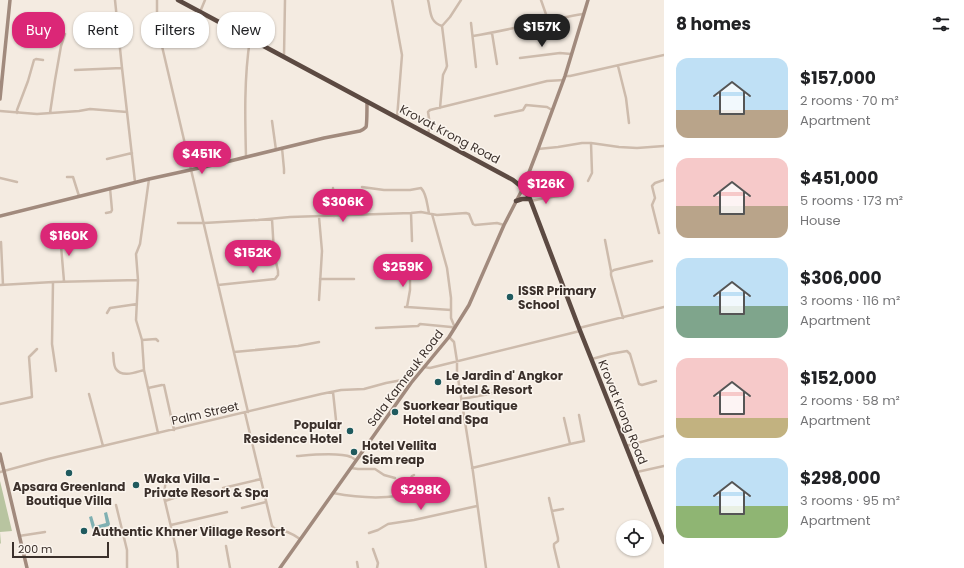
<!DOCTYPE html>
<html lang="en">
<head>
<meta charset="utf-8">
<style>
	body { margin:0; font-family:Poppins,sans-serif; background:#f2f2f2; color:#202124; height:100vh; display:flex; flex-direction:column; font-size:15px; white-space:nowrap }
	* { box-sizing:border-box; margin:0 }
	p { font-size:13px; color:#757577 }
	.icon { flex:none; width:22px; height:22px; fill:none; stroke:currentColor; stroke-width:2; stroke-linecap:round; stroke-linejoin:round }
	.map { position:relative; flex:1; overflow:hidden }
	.drawer { display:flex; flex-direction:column; background:#fff; width:300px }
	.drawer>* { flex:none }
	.guide { position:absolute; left:12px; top:12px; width:380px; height:36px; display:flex; gap:8px }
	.buttons { position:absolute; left:616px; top:520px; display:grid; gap:8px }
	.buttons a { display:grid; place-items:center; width:36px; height:36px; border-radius:50%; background:#fff; box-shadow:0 1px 3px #0004; font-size:20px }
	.scale { position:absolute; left:12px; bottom:10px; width:97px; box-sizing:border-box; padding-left:4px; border:2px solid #3b302b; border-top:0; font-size:11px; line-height:14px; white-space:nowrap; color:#3b302b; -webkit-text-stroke:3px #fbf5ee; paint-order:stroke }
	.price { position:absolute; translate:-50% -34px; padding:0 9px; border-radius:14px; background:#db2777; color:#fff; font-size:13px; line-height:26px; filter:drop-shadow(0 1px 2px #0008) }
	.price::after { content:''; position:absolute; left:50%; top:24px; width:12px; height:9px; margin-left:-6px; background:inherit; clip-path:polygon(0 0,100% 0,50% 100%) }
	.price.active { background:#222; color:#fff }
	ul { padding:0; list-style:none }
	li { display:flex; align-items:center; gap:12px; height:100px; padding:0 12px }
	li span { display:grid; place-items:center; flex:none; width:112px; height:80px; border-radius:12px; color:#555 }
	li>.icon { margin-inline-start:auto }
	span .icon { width:48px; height:48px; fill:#fffc; stroke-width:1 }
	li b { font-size:17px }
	h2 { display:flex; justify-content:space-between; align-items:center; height:48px; padding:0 12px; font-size:17px }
	.pill { padding:0 14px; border-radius:16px; background:#fff; box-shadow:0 1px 3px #0004; font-size:14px; line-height:36px }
	.pill.active { background:#db2777; color:#fff }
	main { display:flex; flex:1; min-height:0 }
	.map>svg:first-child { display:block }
	.green { fill:#b8c4a0 }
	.water { fill:#7fb0b2 }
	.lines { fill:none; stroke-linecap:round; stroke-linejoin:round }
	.street { stroke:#cdbbac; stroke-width:2.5 }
	.secondary { stroke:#a18a7d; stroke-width:3.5 }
	.highway { stroke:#5c4a42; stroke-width:4.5 }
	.poi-dot { fill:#1f5a5e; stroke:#fbf5ee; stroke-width:1.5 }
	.labels { text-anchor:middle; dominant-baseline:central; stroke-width:3; stroke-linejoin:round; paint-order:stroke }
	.street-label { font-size:12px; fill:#3b302b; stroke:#fbf5ee }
	.poi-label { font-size:12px; font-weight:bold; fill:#3b302b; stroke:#fbf5ee; text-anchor:start }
</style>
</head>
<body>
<main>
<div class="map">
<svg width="664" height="568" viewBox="0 0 664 568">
	<rect width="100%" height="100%" fill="#f4ebe1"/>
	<!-- green -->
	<path class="green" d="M0 481 12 531 0 532 1 544 0 543Z"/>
	<!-- water -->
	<path class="water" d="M107 512 110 524 109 526 94 530 92 528 89 517 92 516 95 526 106 523 104 513Z"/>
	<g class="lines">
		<!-- street -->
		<path class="street" d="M115 0 122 68 135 182
			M157 0V25L248 412
			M392 0 402 55 397 118
			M428 0C431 11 429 22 442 26L450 17 461 0
			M541 0 548 20
			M200 12 205 0
			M471 23 476 67
			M94 25 118 27
			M492 33 497 64
			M473 36C510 30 546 20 583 14
			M284 56 285 0
			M520 58 560 53 571 54
			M618 66 626 98 629 123
			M75 70 122 68
			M565 76H570L664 55
			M440 108 443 75C444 72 446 70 447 66L442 26
			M0 111 37 114 79 111 90 109 127 112
			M17 113V110L28 81 34 60 36 59 43 60
			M50 113 55 80 61 46 65 34
			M495 116 523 110 526 105 547 107 552 110
			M272 121 276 150
			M428 134 430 125 428 112 430 110 547 81 564 80
			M282 148 284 169V173
			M538 149 558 147 582 143H591L619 147 637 148 664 146
			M246 157C245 118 244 78 250 39
			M107 159 132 153
			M67 177H73L79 196
			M0 178 17 182
			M149 179 140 244 136 254 138 280 136 320 142 340 144 370 158 433
			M588 181 592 173 591 143
			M362 187 384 190H410L421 188C427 194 427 205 429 213
			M333 188 334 216
			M531 201 545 198 559 196
			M106 213 111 212 112 210 110 188
			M411 213 412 241
			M432 214 447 268 451 298V318L455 328
			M178 223H204L258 220 290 217 411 213 421 212 437 215 466 213 469 214 473 224 475 225 497 223 504 225
			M659 233 652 205 655 198 652 186 655 183 664 180
			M60 234 64 281
			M605 240 611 271
			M1 242 3 285
			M320 279H354
			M53 282 52 344 56 371
			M0 285 53 282 138 280
			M218 285 275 279 278 275V271L274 253 272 219
			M319 300 322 251 319 217
			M405 307H407L410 290V275
			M407 307 451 310
			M107 313 110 308 137 304
			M623 318 611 275V272L614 270 652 261
			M376 328 418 326 420 324 451 327 454 328
			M579 328 664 307
			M449 337 454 342 457 361V372L473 472 486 568
			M142 340 156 339 158 341
			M234 352 298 346 319 342
			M113 353C114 358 113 365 116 369 122 378 136 372 144 370
			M592 359 610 354 627 351 630 354 639 384 642 385 656 381
			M424 367 430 368 580 331
			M164 385 174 430
			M148 388 162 385
			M333 392 336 420
			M89 394 103 446
			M462 399 523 388
			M0 404 32 397 29 357 37 349
			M245 413 272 526 274 528C284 530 292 533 300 539
			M570 444 584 441 579 415
			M626 446 664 436
			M297 456C310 455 339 452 351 457 352 457 355 460 356 460
			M351 468 358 469H375L384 475 395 478
			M472 468 570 444 564 418
			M0 472 48 459 321 394 341 390 364 389 386 383 402 380H405L411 383
			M637 472 664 466
			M158 476 162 477C166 483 166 487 163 493L177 552 178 568
			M223 488 261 479
			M333 493C354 497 375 499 397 496 402 496 408 495 412 493L411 478 412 476 414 475
			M549 498 558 538V541L554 544V547L559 568
			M165 501 185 494
			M116 505 127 550V568
			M242 508 266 502
			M552 511 563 509
			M171 525 227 512
			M369 533 378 530 388 524 414 520 477 506
			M173 535 214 526
			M19 536 45 532
			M226 546 230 568
			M373 549 378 563 377 568
			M357 562 358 568"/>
		<!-- secondary -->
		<path class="secondary" d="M0 99 10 0
			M0 216 149 179 222 163 324 138 360 131C363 130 364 129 366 127 367 124 367 106 367 101
			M0 454 27 568
			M280 568 411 383 449 337 469 305 504 225 523 188 538 149 565 76 588 0"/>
		<!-- highway -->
		<path class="highway" d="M178 0 513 180 523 188 530 199 579 328 664 542
			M516 201 522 199H530"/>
	</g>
	<!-- markers -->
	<g class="poi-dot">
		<circle cx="510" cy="297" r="4"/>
		<circle cx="438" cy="382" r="4"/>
		<circle cx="395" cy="412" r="4"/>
		<circle cx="350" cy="431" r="4"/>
		<circle cx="354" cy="452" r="4"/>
		<circle cx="69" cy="473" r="4"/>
		<circle cx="136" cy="485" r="4"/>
		<circle cx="84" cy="531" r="4"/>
	</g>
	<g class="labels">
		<!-- street labels -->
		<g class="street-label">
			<text transform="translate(450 134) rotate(28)">Krovat Krong Road</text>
			<text transform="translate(405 378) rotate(-53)">Sala Kamreuk Road</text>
			<text transform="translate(623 412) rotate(68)">Krovat Krong Road</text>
			<text transform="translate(205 413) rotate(-13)">Palm Street</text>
		</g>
		<!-- poi labels -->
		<g class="poi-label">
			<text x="518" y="290">ISSR Primary<tspan x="518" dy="14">School</tspan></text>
			<text x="446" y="375">Le Jardin d' Angkor<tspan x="446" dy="14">Hotel &amp; Resort</tspan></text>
			<text x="403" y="405">Suorkear Boutique<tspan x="403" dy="14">Hotel and Spa</tspan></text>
			<text x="342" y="424" text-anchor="end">Popular<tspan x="342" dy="14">Residence Hotel</tspan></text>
			<text x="362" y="445">Hotel Vellita<tspan x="362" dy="14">Siem reap</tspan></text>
			<text x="144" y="478">Waka Villa -<tspan x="144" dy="14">Private Resort &amp; Spa</tspan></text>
			<text x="69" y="486" text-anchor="middle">Apsara Greenland<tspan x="69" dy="14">Boutique Villa</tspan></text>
			<text x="92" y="531">Authentic Khmer Village Resort</text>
		</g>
	</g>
</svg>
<div class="buttons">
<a><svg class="icon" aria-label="locate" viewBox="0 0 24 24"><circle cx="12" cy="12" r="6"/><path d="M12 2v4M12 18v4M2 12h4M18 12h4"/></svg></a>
</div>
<div class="scale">200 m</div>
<b class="price active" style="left:542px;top:48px">$157K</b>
<b class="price" style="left:202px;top:175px">$451K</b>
<b class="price" style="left:546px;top:205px">$126K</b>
<b class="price" style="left:343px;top:223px">$306K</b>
<b class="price" style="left:69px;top:257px">$160K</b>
<b class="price" style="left:253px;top:274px">$152K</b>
<b class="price" style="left:403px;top:288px">$259K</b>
<b class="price" style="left:421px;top:511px">$298K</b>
<div class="guide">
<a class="pill active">Buy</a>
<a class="pill">Rent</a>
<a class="pill">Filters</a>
<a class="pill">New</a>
</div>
</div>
<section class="drawer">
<h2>8 homes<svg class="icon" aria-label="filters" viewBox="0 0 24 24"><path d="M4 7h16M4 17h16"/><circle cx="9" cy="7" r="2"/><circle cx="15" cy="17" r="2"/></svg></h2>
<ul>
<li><span style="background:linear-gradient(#bfe0f5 65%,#b9a48a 0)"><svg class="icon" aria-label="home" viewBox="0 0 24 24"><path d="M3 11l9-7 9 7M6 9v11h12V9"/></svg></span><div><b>$157,000</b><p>2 rooms · 70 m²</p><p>Apartment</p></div></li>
<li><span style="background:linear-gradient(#f6c9c9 60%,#b9a48a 0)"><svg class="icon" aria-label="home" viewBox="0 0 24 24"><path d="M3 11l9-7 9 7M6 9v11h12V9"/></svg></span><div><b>$451,000</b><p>5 rooms · 173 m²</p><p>House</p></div></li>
<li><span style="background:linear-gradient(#bfe0f5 60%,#7fa58c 0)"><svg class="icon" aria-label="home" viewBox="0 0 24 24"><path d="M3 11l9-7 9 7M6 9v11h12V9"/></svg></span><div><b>$306,000</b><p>3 rooms · 116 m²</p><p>Apartment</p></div></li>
<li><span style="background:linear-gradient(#f6c9c9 75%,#c2b280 0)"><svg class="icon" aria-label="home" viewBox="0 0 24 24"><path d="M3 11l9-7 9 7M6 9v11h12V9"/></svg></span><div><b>$152,000</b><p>2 rooms · 58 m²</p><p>Apartment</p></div></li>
<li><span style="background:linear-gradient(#bfe0f5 60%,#8fb573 0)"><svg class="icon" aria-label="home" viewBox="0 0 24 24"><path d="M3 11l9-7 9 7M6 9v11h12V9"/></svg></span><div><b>$298,000</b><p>3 rooms · 95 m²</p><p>Apartment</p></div></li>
</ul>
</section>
</main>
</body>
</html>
